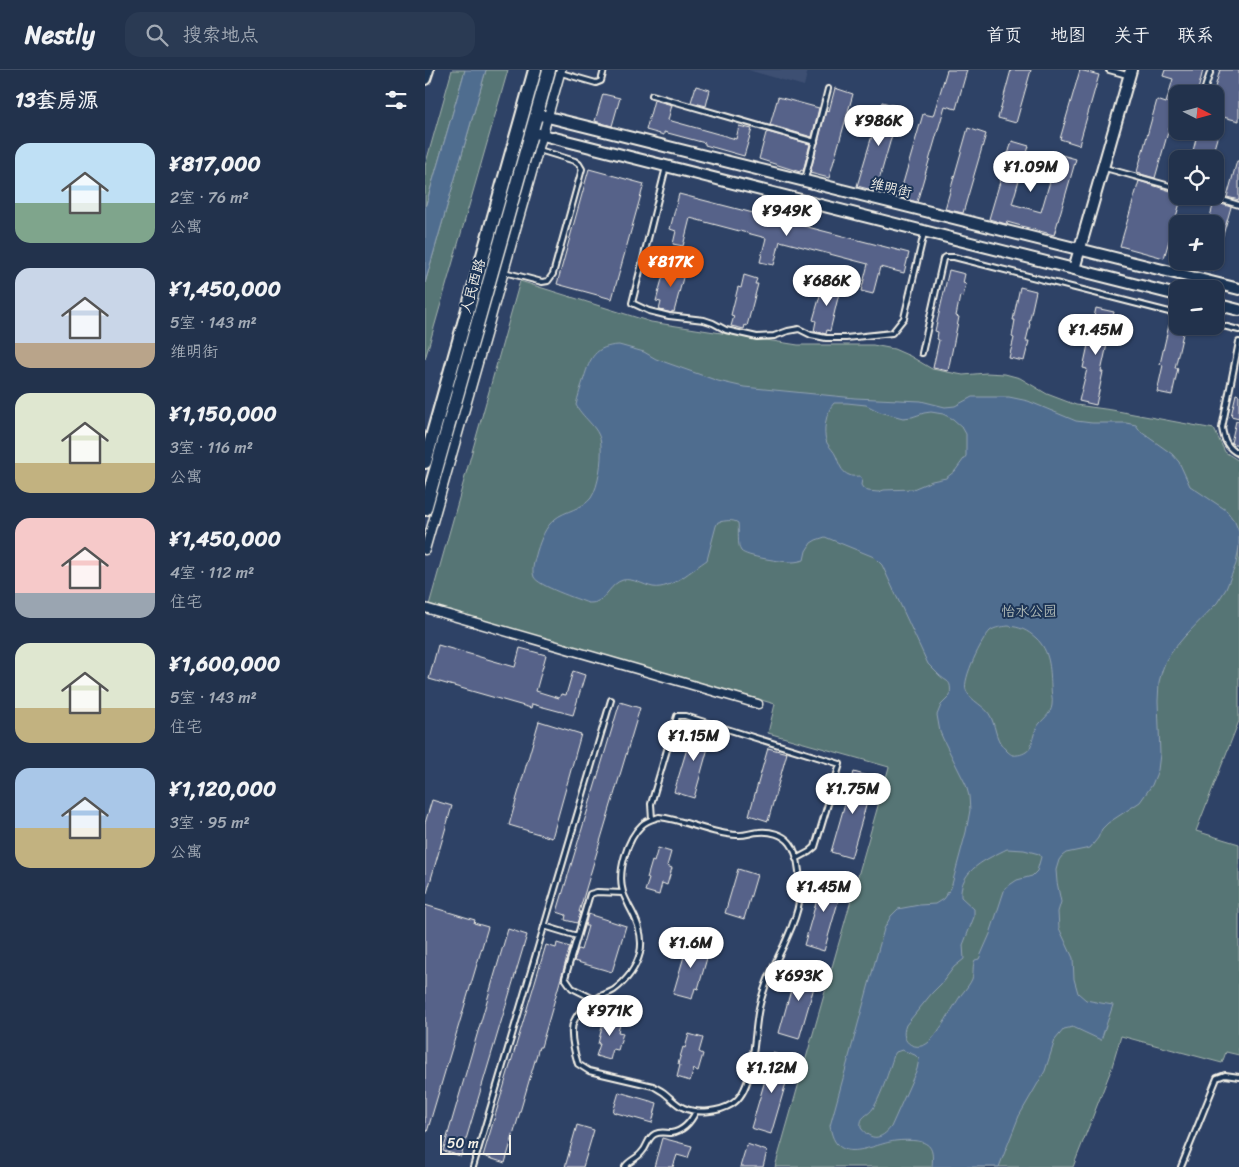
<!DOCTYPE html>
<html lang="zh">
<head>
<meta charset="utf-8">
<style>
	body { margin:0; font-family:Sriracha,"LXGW WenKai TC",sans-serif; background:#2a3a53; color:#f1f3f6; height:100vh; display:flex; flex-direction:column; font-size:19px; white-space:nowrap }
	* { box-sizing:border-box; margin:0 }
	p { font-size:16px; color:#a2aab5 }
	.icon { flex:none; width:28px; height:28px; fill:none; stroke:currentColor; stroke-width:2; stroke-linecap:round; stroke-linejoin:round }
	.map { position:relative; flex:1; overflow:hidden }
	.sheet { display:flex; flex-direction:column; background:#22324c; width:425px }
	.sheet>* { flex:none }
	.needle { width:32px; rotate:96deg }
	.controls { position:absolute; left:744px; top:15px; display:grid; gap:10px }
	.controls a { display:grid; place-items:center; width:55px; height:55px; border-radius:10px; background:#22324c; box-shadow:0 1px 4px #0004,0 0 0 1px #3f4d64; font-size:25px }
	.scale { position:absolute; left:15px; bottom:12px; width:71px; box-sizing:border-box; padding-left:5px; border:2px solid #f4f1e8; border-top:0; font-size:14px; line-height:18px; white-space:nowrap; color:#f4f1e8; -webkit-text-stroke:4px #1d3557; paint-order:stroke }
	.price { position:absolute; translate:-50% -42px; padding:0 11px; border-radius:18px; background:#fff; color:#222; font-size:16px; line-height:32px; filter:drop-shadow(0 1px 2px #0008) }
	.price::after { content:''; position:absolute; left:50%; top:30px; width:15px; height:11px; margin-left:-8px; background:inherit; clip-path:polygon(0 0,100% 0,50% 100%) }
	.price.on { background:#ea580c; color:#fff }
	ul { padding:0; list-style:none }
	li { display:flex; align-items:center; gap:15px; height:125px; padding:0 15px }
	li span { display:grid; place-items:center; flex:none; width:140px; height:100px; border-radius:15px; color:#555 }
	li>.icon { margin-inline-start:auto }
	span .icon { width:60px; height:60px; fill:#fffc; stroke-width:1 }
	li b { font-size:21px }
	h2 { display:flex; justify-content:space-between; align-items:center; height:60px; padding:0 15px; font-size:21px }
	header { display:flex; align-items:center; gap:30px; box-sizing:border-box; height:70px; padding:0 25px; background:#22324c; border-bottom:1px solid #3f4d64 }
	header strong { font-size:24px }
	nav { display:flex; gap:28px; margin-inline-start:auto; font-size:18px }
	.search { width:350px; height:45px; background:#2a3a53; display:flex; align-items:center; gap:12px; box-sizing:border-box; padding:0 18px; border-radius:15px; color:#a2aab5; font-size:19px }
	main { display:flex; flex:1; min-height:0 }
	.map>svg:first-child { display:block }
	.built { fill:#3e4f72 }
	.green { fill:#567574; stroke:#a5b3ae }
	.water { fill:#4f6d8f; stroke:#91a2b3; fill-rule:evenodd }
	.building { fill:#566289; stroke:#f4f1e8 }
	.lines { fill:none; stroke-linecap:round; stroke-linejoin:round }
	.service-casing { stroke:#f4f1e8; stroke-width:8 }
	.minor-casing { stroke:#f4f1e8; stroke-width:11 }
	.tertiary-casing { stroke:#f4f1e8; stroke-width:14 }
	.primary-casing { stroke:#f4f1e8; stroke-width:16 }
	.service { stroke:#1d3557; stroke-width:4 }
	.minor { stroke:#1d3557; stroke-width:8 }
	.tertiary { stroke:#1d3557; stroke-width:10 }
	.primary { stroke:#1d3557; stroke-width:12 }
	.labels { text-anchor:middle; dominant-baseline:central; stroke-width:4; stroke-linejoin:round; paint-order:stroke }
	.street-label { font-size:14px; fill:#f4f1e8; stroke:#1d3557 }
	.park-label { font-size:14px; fill:#b5bfba; stroke:#1d3557 }
</style>
</head>
<body>
<header>
<strong>Nestly</strong>
<div class="search"><svg class="icon" aria-label="search" viewBox="0 0 24 24"><circle cx="10" cy="10" r="6"/><path d="M15 15l6 6"/></svg>搜索地点</div>
<nav><a>首页</a><a>地图</a><a>关于</a><a>联系</a></nav>
</header>
<main>
<section class="sheet">
<h2>13套房源<svg class="icon" aria-label="filters" viewBox="0 0 24 24"><path d="M4 7h16M4 17h16"/><circle cx="9" cy="7" r="2"/><circle cx="15" cy="17" r="2"/></svg></h2>
<ul>
<li><span style="background:linear-gradient(#bfe0f5 60%,#7fa58c 0)"><svg class="icon" aria-label="home" viewBox="0 0 24 24"><path d="M3 11l9-7 9 7M6 9v11h12V9"/></svg></span><div><b>¥817,000</b><p>2室 · 76 m²</p><p>公寓</p></div></li>
<li><span style="background:linear-gradient(#c9d6e8 75%,#b9a48a 0)"><svg class="icon" aria-label="home" viewBox="0 0 24 24"><path d="M3 11l9-7 9 7M6 9v11h12V9"/></svg></span><div><b>¥1,450,000</b><p>5室 · 143 m²</p><p>维明街</p></div></li>
<li><span style="background:linear-gradient(#dfe7d0 70%,#c2b280 0)"><svg class="icon" aria-label="home" viewBox="0 0 24 24"><path d="M3 11l9-7 9 7M6 9v11h12V9"/></svg></span><div><b>¥1,150,000</b><p>3室 · 116 m²</p><p>公寓</p></div></li>
<li><span style="background:linear-gradient(#f6c9c9 75%,#9aa5b1 0)"><svg class="icon" aria-label="home" viewBox="0 0 24 24"><path d="M3 11l9-7 9 7M6 9v11h12V9"/></svg></span><div><b>¥1,450,000</b><p>4室 · 112 m²</p><p>住宅</p></div></li>
<li><span style="background:linear-gradient(#dfe7d0 65%,#c2b280 0)"><svg class="icon" aria-label="home" viewBox="0 0 24 24"><path d="M3 11l9-7 9 7M6 9v11h12V9"/></svg></span><div><b>¥1,600,000</b><p>5室 · 143 m²</p><p>住宅</p></div></li>
<li><span style="background:linear-gradient(#a9c7e8 60%,#c2b280 0)"><svg class="icon" aria-label="home" viewBox="0 0 24 24"><path d="M3 11l9-7 9 7M6 9v11h12V9"/></svg></span><div><b>¥1,120,000</b><p>3室 · 95 m²</p><p>公寓</p></div></li>
</ul>
</section>
<div class="map">
<svg width="814" height="1097" viewBox="0 0 814 1097">
	<rect width="100%" height="100%" fill="#2e4266"/>
	<filter id="ink" filterUnits="userSpaceOnUse"><feTurbulence type="fractalNoise" baseFrequency=".02" numOctaves="2"/><feDisplacementMap in="SourceGraphic" scale="10" xChannelSelector="R" yChannelSelector="G"/><feConvolveMatrix kernelMatrix="1 2 1 2 8 2 1 2 1" color-interpolation-filters="sRGB"/></filter>
	<g filter="url(#ink)">
		<!-- built -->
		<path class="built" d="M323 0H383L379 16Z"/>
		<!-- green -->
		<path class="green" d="M27 0H40L0 138V96Z
			M61 0H83L0 289V213Z
			M95 211 226 252 373 275H448L469 279 485 286 507 299 538 305 561 303 580 304 595 308 622 324 651 335 687 340 789 359 800 382 814 391V651L771 761 814 774V985L801 982 797 993 696 966 686 1000 648 1097H350L464 697 343 663 350 634 4 535Z"/>
		<!-- water -->
		<path class="water" d="M40 0H61L0 213V138Z
			M194 275 219 282 231 289 293 311 319 317 430 328 496 331 520 337 530 336 547 327H584L603 331 651 351 667 353H701L711 355 716 362 747 384 754 392 765 416 801 440 810 452 814 462V477L811 494 801 519 792 533 760 566 749 579 741 590 737 601 734 612 733 631 735 684 733 700 727 715 715 732 683 753 677 759 673 768 665 778 641 783 637 786 634 790 631 800 632 812 636 832 633 842 634 858 648 888 649 909 653 923 661 930 676 933 688 935 676 970 648 957 639 959 630 970 620 1001 594 1046 574 1097H507C508 1084 509 1074 493 1071 485 1070 478 1070 470 1071 445 1075 411 1097 405 1056L459 859 466 846 473 839 494 835 510 834 518 829 526 818 541 762 545 740 544 726 541 715 519 671 515 662 512 645 516 635 525 626C527 608 522 614 512 603 509 600 506 597 503 594L457 495 449 487 400 467 391 470 386 473 381 481 379 490C375 491 371 492 367 492 358 492 321 487 316 481 312 476 314 460 313 453 308 449 300 451 293 452L291 456 282 490C268 499 246 520 228 517 218 515 208 508 198 510 186 513 182 528 171 532 170 533 164 533 163 533 153 529 113 516 109 507 106 499 110 489 112 481 116 469 120 457 130 449 139 441 158 439 166 428 174 416 177 390 176 376 176 358 159 350 151 335 153 326 156 317 159 308 165 288 170 276 194 275ZM409 333H422L441 335 455 342 478 348 487 347 499 343 506 342 518 344 528 349 537 357 541 364V386L530 401 521 408 507 411 488 419 459 420 453 422 443 421 438 418 436 415 437 409 435 406C432 406 427 407 424 405 416 402 414 393 411 386 409 381 405 378 402 373 397 363 401 341 409 333ZM583 556C595 557 602 560 611 568 625 581 625 598 626 616 626 623 628 629 627 635 626 645 617 649 612 657 608 663 608 672 605 678 603 682 596 685 592 685 588 686 585 684 582 681 570 670 572 661 566 647 561 636 545 631 541 620 537 609 557 569 565 561 570 557 577 557 583 556ZM582 779 599 780 614 784 616 787 612 801 607 806 592 810 580 818 565 864 554 889 550 890C547 896 549 902 547 909 545 914 540 920 536 925 526 940 516 960 504 972 493 982 473 974 481 955L507 923 516 914 529 897 539 889 538 875 549 847V839L536 827C534 800 562 789 582 779ZM477 980 490 985 494 989 492 999 466 1057C456 1070 446 1071 436 1058 434 1045 443 1047 449 1037 458 1021 463 1003 469 985L471 982Z"/>
		<!-- building -->
		<path class="building" d="M522 0H542L531 39 520 36 492 132 474 127 498 44 508 46Z
			M586 0H606L591 53 573 48Z
			M655 0 674 5 654 75 635 69Z
			M740 0H778L772 24H752V34H751L730 108 716 104V103L712 102 732 30 741 33 748 9 738 6Z
			M795 0H814V51L798 47 786 89H766L773 61H790V24H788Z
			M271 16 285 20 281 36 266 32Z
			M410 18 428 24 404 108 385 103 401 40 404 41Z
			M178 24 195 28 187 56 170 51Z
			M353 27 394 38 387 67 345 55Z
			M229 30 247 35 243 50 311 69 314 56 327 59 319 86 280 75V73L239 62V65L221 60Z
			M457 32 475 37 451 121 432 116Z
			M543 58 561 64 538 143 520 139Z
			M343 62 385 74 378 101 376 100 375 102 334 89 341 63Z
			M587 71 604 76 587 134 616 142 633 84 651 89 629 165 582 152 581 154 564 149Z
			M812 91H814V130L802 127Z
			M164 99 219 114 187 229 132 214Z
			M714 111 752 123V126H757L739 188 695 176Z
			M254 124 484 183 479 203 455 197 448 224 436 221 443 194 355 171 349 195 335 192 341 168 265 148 258 176 248 174 251 161 245 159Z
			M789 132 806 137 792 186H790V154H783Z
			M764 191H791L788 201 763 194Z
			M246 192 259 195 258 199 260 200 249 242 247 241V243L234 240 236 232 231 231 239 202 243 204Z
			M524 200 540 204 538 213 541 214 538 227 535 226 531 246 534 247 523 301 508 298 514 270 512 269 513 262 510 261Z
			M319 205 332 209 330 214H333L322 256 320 255 319 259 306 256 309 246 306 245 313 217 316 218Z
			M402 210 414 213 413 218 415 219 405 261 402 260 401 264 389 261 391 251 388 250 396 222H399Z
			M595 217 611 221 604 253 605 254 601 271H604L599 291 584 288 589 268 587 267 590 250H588Z
			M671 238 689 242 676 302H678L671 335 654 331 662 299 658 298Z
			M744 255 759 259 750 298H753L747 325 732 322 738 295 735 294Z
			M811 324 814 325V348L806 346Z
			M811 351 814 352V375L806 373Z
			M13 575 90 597 95 578 121 585 111 621 134 628 136 624 141 625 148 601 160 605 148 645 107 634 106 638 4 609Z
			M195 632 215 638 154 842H156L152 853 140 850 141 845 132 842Z
			M114 651 156 664 127 768 84 755Z
			M269 655 288 660 269 728 249 722Z
			M343 678 362 683 343 751 324 745Z
			M429 702 449 708 426 788 406 782Z
			M7 730 27 736 2 823H0V753Z
			M233 778 246 782 242 796 247 798 242 815 237 813 234 825 220 821 224 809 222 808 227 791 229 792Z
			M313 799 332 805 319 849 300 843Z
			M399 805 419 811 399 881 379 875Z
			M0 835 50 850 49 853 63 857 2 1062H0Z
			M163 844 201 856 187 902 149 891 153 879 156 880 163 856H160Z
			M83 859 102 865 36 1086 18 1081Z
			M264 869 283 875 279 887 282 888 273 919 270 918 267 929 248 924Z
			M132 873 145 877 116 977H114L80 1093 58 1086 121 875 131 878Z
			M373 895 394 900 374 969 354 963Z
			M184 943 197 947 193 962 198 963 193 980 188 979 185 990 171 986 175 974H173L177 957H180Z
			M264 964 278 968 274 982 278 984 273 1001 269 999 265 1011 252 1007 255 995 253 994 258 977 260 978Z
			M348 983 368 989 346 1064 326 1058Z
			M194 1022 232 1033 227 1053 188 1042Z
			M152 1055 169 1060 158 1097H140Z
			M237 1068 267 1076 263 1088 252 1085 248 1097H229Z
			M322 1074 342 1081 338 1097H315Z"/>
		<g class="lines">
			<defs>
				<path id="service" d="M684 0 702 5
					M136 3 171 13 176 11 179 0
					M780 18 786 0
					M227 25 390 72
					M241 97 207 233 224 241 244 246 279 250 288 253 301 260 332 267 349 266 363 261 374 259 386 265 401 268H421L467 263 479 248 499 163
					M680 98 752 118
					M380 109 403 19
					M784 126 814 135
					M79 202 117 212 123 211 128 204 157 99 154 94 150 91 114 80
					M790 254 814 260
					M814 272 797 358C799 370 802 378 814 384
					M497 283 518 189 521 187H529L752 244
					M234 747C261 750 285 764 312 765 320 766 327 762 334 762 345 761 358 764 365 773 375 785 376 817 374 832 372 847 365 861 359 875 349 895 339 915 334 938 328 964 331 1019 307 1034 294 1042 273 1044 259 1038 251 1035 245 1027 238 1022 235 1020 231 1018 228 1016L164 1001 153 994C150 984 146 971 147 960 147 947 161 934 172 928 177 925 184 923 189 920 201 911 211 898 215 883 219 866 212 850 204 836 202 831 199 827 198 822 192 802 202 769 217 755 222 750 228 749 234 747Z
					M227 749 226 734 252 646H260L415 694 390 777 384 782 371 789
					M119 856 152 866
					M169 929 147 918 140 908 165 824 172 822 198 823
					M48 1097 186 630
					M200 1097C204 1090 212 1089 217 1082 223 1076 222 1068 230 1064 236 1061 240 1063 246 1063 259 1061 266 1052 271 1041
					M756 1097 792 1008 800 1005 814 1007"/>
				<path id="minor" d="M0 480 136 0
					M0 538 333 634"/>
				<path id="tertiary" d="M0 9 3 0
					M111 44 814 219
					M106 62 752 225
					M649 199 706 0
					M790 234 814 240"/>
				<path id="primary" d="M0 392 110 0
					M0 439 124 0"/>
			</defs>
			<!-- service casing -->
			<use href="#service" class="service-casing"/>
			<!-- minor casing -->
			<use href="#minor" class="minor-casing"/>
			<!-- tertiary casing -->
			<use href="#tertiary" class="tertiary-casing"/>
			<!-- primary casing -->
			<use href="#primary" class="primary-casing"/>
			<!-- service -->
			<use href="#service" class="service"/>
			<!-- minor -->
			<use href="#minor" class="minor"/>
			<!-- tertiary -->
			<use href="#tertiary" class="tertiary"/>
			<!-- primary -->
			<use href="#primary" class="primary"/>
		</g>
	</g>
	<g class="labels">
		<!-- street labels -->
		<g class="street-label">
			<text transform="translate(466 118) rotate(14)">维明街</text>
			<text transform="translate(48 216) rotate(-74)">人民西路</text>
		</g>
		<!-- park labels -->
		<g class="park-label">
			<text x="604" y="541">怡水公园</text>
		</g>
	</g>
</svg>
<div class="controls">
<a><svg class="needle" viewBox="-14 -14 28 28"><path d="M0-13l5 13h-10z" fill="#e53935"/><path d="M0 13l5-13h-10z" fill="#a2aab5"/></svg></a>
<a><svg class="icon" aria-label="locate" viewBox="0 0 24 24"><circle cx="12" cy="12" r="6"/><path d="M12 2v4M12 18v4M2 12h4M18 12h4"/></svg></a>
<a>+</a>
<a>−</a>
</div>
<div class="scale">50 m</div>
<b class="price" style="left:454px;top:77px">¥986K</b>
<b class="price" style="left:606px;top:123px">¥1.09M</b>
<b class="price" style="left:362px;top:167px">¥949K</b>
<b class="price on" style="left:246px;top:218px">¥817K</b>
<b class="price" style="left:402px;top:237px">¥686K</b>
<b class="price" style="left:671px;top:286px">¥1.45M</b>
<b class="price" style="left:269px;top:692px">¥1.15M</b>
<b class="price" style="left:428px;top:745px">¥1.75M</b>
<b class="price" style="left:399px;top:843px">¥1.45M</b>
<b class="price" style="left:266px;top:899px">¥1.6M</b>
<b class="price" style="left:374px;top:932px">¥693K</b>
<b class="price" style="left:185px;top:967px">¥971K</b>
<b class="price" style="left:347px;top:1024px">¥1.12M</b>
</div>
</main>
</body>
</html>
